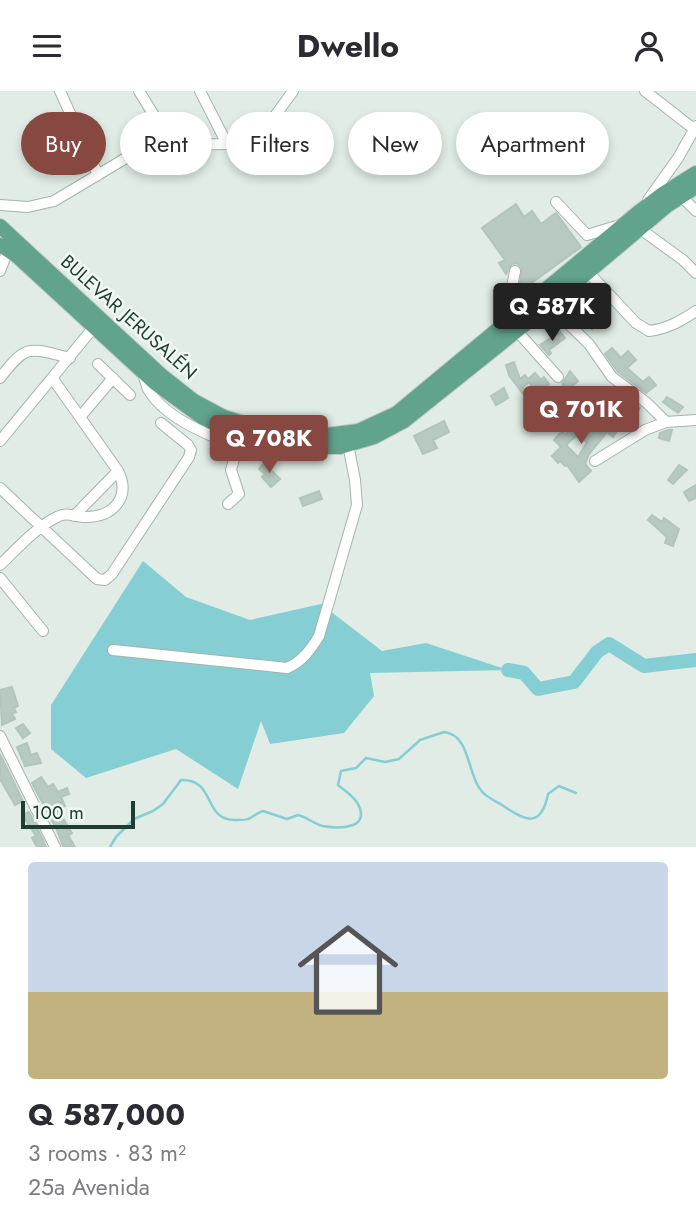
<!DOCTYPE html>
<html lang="en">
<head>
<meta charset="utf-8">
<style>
	body { margin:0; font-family:Jost,sans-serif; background:#f7f7f7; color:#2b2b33; height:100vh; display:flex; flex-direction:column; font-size:26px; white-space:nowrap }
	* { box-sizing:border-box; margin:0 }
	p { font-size:23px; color:#7c7c81 }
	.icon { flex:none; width:38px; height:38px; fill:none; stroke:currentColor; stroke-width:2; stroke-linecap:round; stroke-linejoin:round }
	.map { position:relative; height:756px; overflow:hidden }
	.drawer { display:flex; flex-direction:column; background:#fff; flex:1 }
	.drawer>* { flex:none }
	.hud { position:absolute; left:21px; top:21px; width:654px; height:63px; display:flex; gap:14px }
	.scale { position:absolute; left:21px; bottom:18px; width:114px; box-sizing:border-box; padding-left:7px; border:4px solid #203d32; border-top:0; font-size:19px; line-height:24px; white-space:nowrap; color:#203d32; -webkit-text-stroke:5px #f1f8f4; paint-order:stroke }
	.price { position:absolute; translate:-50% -60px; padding:0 16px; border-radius:7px; background:#874841; color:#fff; font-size:23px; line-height:46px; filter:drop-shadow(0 2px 4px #0008) }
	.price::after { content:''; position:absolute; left:50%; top:42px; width:21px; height:16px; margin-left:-10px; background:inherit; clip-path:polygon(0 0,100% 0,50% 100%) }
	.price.on { background:#222; color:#fff }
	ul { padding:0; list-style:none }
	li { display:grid; align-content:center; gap:14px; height:371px; padding:0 28px }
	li+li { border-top:2px solid #e1e1e2 }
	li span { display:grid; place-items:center; height:217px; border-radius:7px; color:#555 }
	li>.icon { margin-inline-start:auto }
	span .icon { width:126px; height:126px; fill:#fffc; stroke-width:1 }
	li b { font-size:30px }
	.tag { padding:0 24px; border-radius:32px; background:#fff; box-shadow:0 4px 10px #0003; font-size:24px; line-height:63px }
	.tag.on { background:#874841; color:#fff }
	header { display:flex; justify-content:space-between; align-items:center; height:91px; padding:0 28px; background:#fff; font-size:32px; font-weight:700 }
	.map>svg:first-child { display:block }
	.water { fill:#85ced3 }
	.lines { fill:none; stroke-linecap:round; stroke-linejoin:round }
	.stream { stroke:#85ced3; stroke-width:2.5 }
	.river { stroke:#85ced3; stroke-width:14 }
	.building { fill:#b8c9c1; stroke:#b2c5bc; stroke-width:2; fill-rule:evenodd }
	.minor-casing { stroke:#a3b4ac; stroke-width:12 }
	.major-casing { stroke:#c1c9c6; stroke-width:16 }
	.minor { stroke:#fff; stroke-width:10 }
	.major { stroke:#62a38d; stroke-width:14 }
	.labels { text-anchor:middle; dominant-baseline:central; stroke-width:5; stroke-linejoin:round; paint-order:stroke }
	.street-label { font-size:19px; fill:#203d32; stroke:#f1f8f4 }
</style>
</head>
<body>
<header><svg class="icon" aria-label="menu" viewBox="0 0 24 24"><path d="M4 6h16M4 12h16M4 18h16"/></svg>Dwello<svg class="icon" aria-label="person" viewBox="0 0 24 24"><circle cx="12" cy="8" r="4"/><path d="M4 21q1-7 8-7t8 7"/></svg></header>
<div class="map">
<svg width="696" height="756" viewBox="0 0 696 756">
	<rect width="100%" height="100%" fill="#e0ece5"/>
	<!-- water -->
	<path class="water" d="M143 470 186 506 250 529 321 513 382 560 426 552 508 579 370 582 374 605 344 642 270 653 261 630 238 698 176 658 86 687 51 658V614Z"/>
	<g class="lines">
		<!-- stream -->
		<path class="stream" d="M110 756 116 746 134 728 153 720 163 713 181 689C217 688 202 730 236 729 239 729 246 729 248 728 254 726 256 722 263 720L287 728 298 724C307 726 314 733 323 735 339 738 371 738 358 713 353 704 345 700 338 694L341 680 356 677 366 667 385 671 399 668 420 649 444 641C470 644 467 681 480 698 484 705 495 710 502 714 525 730 541 738 548 703L559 695 576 702"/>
		<!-- river -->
		<path class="river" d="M508 579 524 582 538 598 574 591 597 561 609 553 644 575 696 569"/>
	</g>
	<!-- building -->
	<path class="building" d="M516 113 524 126 532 120 541 133 556 122 581 156 519 201 522 177 517 172 512 173 506 183 499 172 505 169 482 137Z
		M600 219 606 226 592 238 586 231Z
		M560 241 565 247 549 259 551 262 549 264 540 254Z
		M612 257 621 267 628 260 636 269 627 277 643 291 649 286 656 294 646 302 618 281 605 263Z
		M514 271 520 288 525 284 528 288 535 282 541 289 544 286 549 293 537 302 529 291 523 296 525 302 523 303 509 284 506 274Z
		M570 280 578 290 567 299 562 293Z
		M504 297 508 307 496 314 491 305Z
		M617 301 640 317 634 325 612 310Z
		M667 306 683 316 678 322 663 311Z
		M600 328 604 331 606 329 618 338 613 346 607 341 589 363 585 373 591 380 579 391 567 374 565 375 560 370 558 372 552 365 561 356 554 349 562 340 566 344 574 329 592 338ZM576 345 587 351 578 366 566 354Z
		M444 330 449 341 433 349 437 357 423 363 414 345Z
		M668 339H672L669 350 659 347 660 342Z
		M264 372 280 388 271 396 262 386 265 383 259 378Z
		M679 374 687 379 673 393 668 389Z
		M696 394V407L689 410 684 401Z
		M319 400 322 408 303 415 300 407Z
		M652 424 662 431 664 427 679 438 673 455 665 452 667 446 648 429Z
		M12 596 18 615 14 617 16 621 12 623 15 628 2 634 0 599Z
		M23 633 30 642 23 647 16 637Z
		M27 652 31 664 37 662 41 672 25 675 17 656Z
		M0 663 23 710 15 714 0 688Z
		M41 686 48 696 53 693 58 701 67 697 69 703 61 706 65 715 58 719 72 742 68 744 75 756 63 755 57 739 32 692Z
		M29 721 43 749 46 756H37L32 747 36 745 22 724Z"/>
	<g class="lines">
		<defs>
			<path id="minor" d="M60 0 98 84
				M139 0 172 54
				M200 0 227 53
				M645 0 694 38
				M681 105 696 120
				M648 109 678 67 696 35
				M556 111 587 144 623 133
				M0 114 28 116 54 110 126 67 172 54 227 53 254 45 267 36 293 0
				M639 137 683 169 696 182
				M0 180 8 159
				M588 181 636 232 649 240C667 238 681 230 696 220
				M549 214 589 253 612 286 647 312 666 331 696 329
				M497 239 512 196 515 180
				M517 240 558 286
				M98 273 130 304
				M143 283C145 288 146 294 148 298 166 331 233 357 268 361 281 363 294 361 307 357
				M0 287C27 252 29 257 70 267
				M80 326 113 287
				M0 350 94 236
				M595 370 645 339 666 331
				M0 397 97 488 105 489 112 483 189 366 191 359 188 354 161 332
				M228 413 239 403 231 379 238 354
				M74 425 118 380
				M0 474C17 458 37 435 59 425 67 421 77 426 85 426 114 426 131 406 118 380L53 288
				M0 487 43 540
				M113 559 287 577C302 571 311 558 319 545L357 414 355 389 347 348
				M0 645 55 756"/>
			<path id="major" d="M0 135 161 284 194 310 224 326 272 341 311 346 358 340 397 322 640 120 661 104 696 82
				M0 154 17 165 155 292 203 327 233 341 266 350 310 356H340L374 346 404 330 549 214 668 114 696 96"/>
		</defs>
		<!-- minor casing -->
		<use href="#minor" class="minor-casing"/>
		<!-- major casing -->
		<use href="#major" class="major-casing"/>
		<!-- minor -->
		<use href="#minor" class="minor"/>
		<!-- major -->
		<use href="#major" class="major"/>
	</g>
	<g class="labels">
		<!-- street labels -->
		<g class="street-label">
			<text transform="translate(129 226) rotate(42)">BULEVAR JERUSALÉN</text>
		</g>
	</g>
</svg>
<div class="scale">100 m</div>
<b class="price on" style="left:552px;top:252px">Q 587K</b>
<b class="price" style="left:581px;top:355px">Q 701K</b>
<b class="price" style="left:269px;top:384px">Q 708K</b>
<div class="hud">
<a class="tag on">Buy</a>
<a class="tag">Rent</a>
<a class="tag">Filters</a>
<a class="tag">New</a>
<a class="tag">Apartment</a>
</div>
</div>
<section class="drawer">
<ul>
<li><span style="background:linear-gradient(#c9d6e8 60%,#c2b280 0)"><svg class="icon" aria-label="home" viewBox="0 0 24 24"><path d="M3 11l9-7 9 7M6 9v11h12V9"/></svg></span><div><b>Q 587,000</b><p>3 rooms · 83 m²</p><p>25a Avenida</p></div></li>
</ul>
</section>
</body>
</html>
